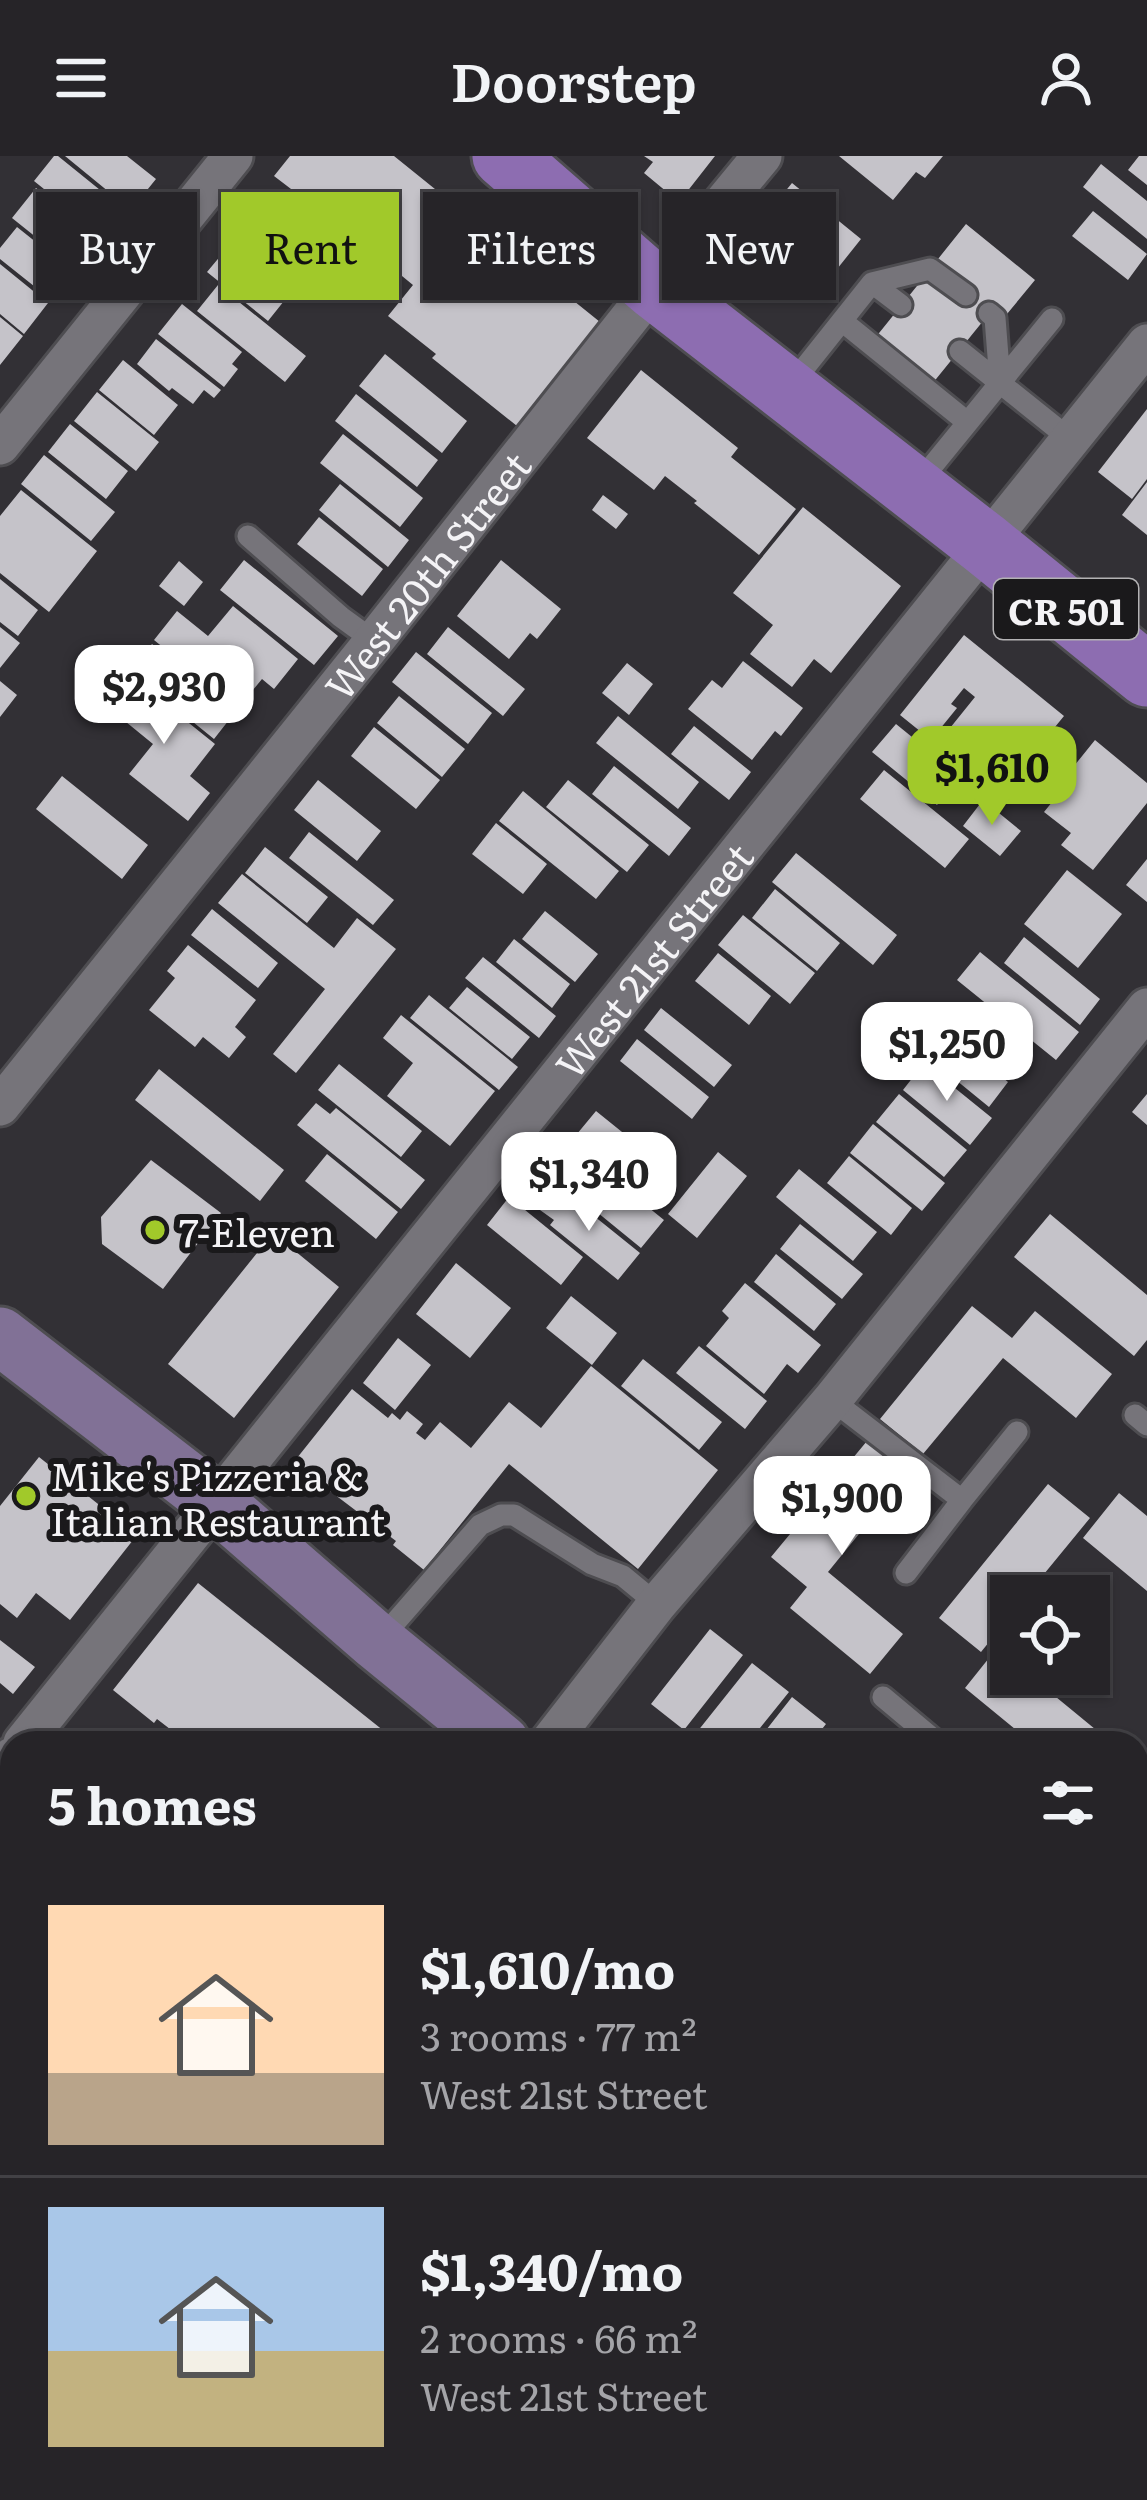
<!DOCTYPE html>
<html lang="en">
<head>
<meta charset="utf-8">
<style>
	body { margin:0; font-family:Literata,serif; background:#323034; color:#f1f3f6; height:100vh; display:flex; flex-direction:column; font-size:45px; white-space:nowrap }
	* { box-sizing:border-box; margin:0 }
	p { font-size:39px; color:#a4a4a8 }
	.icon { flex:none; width:66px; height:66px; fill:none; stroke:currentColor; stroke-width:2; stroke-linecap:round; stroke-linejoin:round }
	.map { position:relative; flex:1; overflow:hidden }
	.sheet { position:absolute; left:0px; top:1575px; width:1149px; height:771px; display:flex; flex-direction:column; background:#262428; border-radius:36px 36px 0 0; box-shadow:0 3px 9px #0004,0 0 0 3px #424145 }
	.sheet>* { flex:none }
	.guide { position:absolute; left:36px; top:36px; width:1077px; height:108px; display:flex; gap:24px }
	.tools { position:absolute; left:990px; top:1419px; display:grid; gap:24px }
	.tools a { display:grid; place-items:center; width:120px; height:120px; border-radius:0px; background:#262428; box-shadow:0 3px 9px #0004,0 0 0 3px #424145; font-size:60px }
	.price { position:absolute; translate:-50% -102px; padding:0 27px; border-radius:24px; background:#fff; color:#222; font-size:39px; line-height:78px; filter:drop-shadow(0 3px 6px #0008) }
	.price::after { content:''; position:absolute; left:50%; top:72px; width:36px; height:27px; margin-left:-18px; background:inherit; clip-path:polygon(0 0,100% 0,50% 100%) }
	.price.active { background:#a1c92a; color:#111 }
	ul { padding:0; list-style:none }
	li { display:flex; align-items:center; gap:36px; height:300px; padding:0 48px }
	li+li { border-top:3px solid #424145 }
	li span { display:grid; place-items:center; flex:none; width:336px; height:240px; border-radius:0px; color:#555 }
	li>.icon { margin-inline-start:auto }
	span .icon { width:144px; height:144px; fill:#fffc; stroke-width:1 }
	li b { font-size:51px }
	h2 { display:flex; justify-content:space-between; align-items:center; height:144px; padding:0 48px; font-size:51px }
	.pill { padding:0 42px; border-radius:0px; background:#262428; box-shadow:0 3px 9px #0004,0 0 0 3px #424145; font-size:42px; line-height:108px }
	.pill.active { background:#a1c92a; color:#111 }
	header { display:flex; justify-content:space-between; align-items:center; height:156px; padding:0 48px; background:#262428; font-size:54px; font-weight:600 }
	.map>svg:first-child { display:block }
	.building { fill:#c5c3c9 }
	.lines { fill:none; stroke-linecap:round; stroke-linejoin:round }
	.service-casing { stroke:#4e4d51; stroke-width:27 }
	.minor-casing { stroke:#4e4d51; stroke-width:45 }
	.secondary-casing { stroke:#4e4d51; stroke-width:63 }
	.primary-casing { stroke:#4e4d51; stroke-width:69 }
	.service { stroke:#76747a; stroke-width:21 }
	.minor { stroke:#76747a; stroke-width:39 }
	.secondary { stroke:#817196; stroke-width:57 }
	.primary { stroke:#8d6db1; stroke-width:63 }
	.poi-dot { fill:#a1c92a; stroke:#1a191b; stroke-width:4.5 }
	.labels { text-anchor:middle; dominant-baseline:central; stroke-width:12; stroke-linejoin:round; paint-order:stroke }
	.shield { fill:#1a191b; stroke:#b3b2b4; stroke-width:3 }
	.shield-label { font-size:36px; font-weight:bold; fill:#f4f3f6 }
	.street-label { font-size:39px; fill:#f4f3f6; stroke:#1a191b }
	.poi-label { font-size:39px; fill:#f4f3f6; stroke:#1a191b; text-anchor:start }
</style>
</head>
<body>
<header><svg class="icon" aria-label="menu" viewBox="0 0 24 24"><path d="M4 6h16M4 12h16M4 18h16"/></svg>Doorstep<svg class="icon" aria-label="person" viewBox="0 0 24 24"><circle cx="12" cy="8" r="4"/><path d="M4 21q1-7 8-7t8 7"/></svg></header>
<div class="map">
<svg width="1147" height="2344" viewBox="0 0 1147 2344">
	<rect width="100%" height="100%" fill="#323035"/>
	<!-- building -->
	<path class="building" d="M54 0H58L126 55 105 82 34 25Z
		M65 0H127L156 23 131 54Z
		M290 0H394L600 166 517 270 432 202 436 198 388 160 413 129 380 102 373 110 340 83 346 75 274 20Z
		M644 0H715L679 46 644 17 653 6Z
		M839 0H943L925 22 916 16 893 44Z
		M1139 0H1147V29L1128 14Z
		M1101 8 1147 45V83L1083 31Z
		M792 27 861 83 810 147 741 90Z
		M36 32 101 84 77 114 12 62Z
		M254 53 333 118 314 142 234 78Z
		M1093 55 1147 98 1128 124 1072 80Z
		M966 68 1035 124 1007 158 996 149 928 233 871 187 925 120 959 147 966 139 973 130 938 103Z
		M17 71 76 118 54 146 0 103V92Z
		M227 92 288 140 268 165 207 116Z
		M0 108 48 147 24 178 0 158Z
		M218 129 306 200 285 226 197 155Z
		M182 148 242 196 232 208 238 213 224 231 158 178Z
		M0 161 23 180 0 209Z
		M156 183 221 234 214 242 204 234 193 248 172 232 169 235 137 208Z
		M385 198 467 265 442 297 359 230Z
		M123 204 178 249 154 279 99 234Z
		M641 214 738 292 731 301 796 353 759 399 694 347 697 345 665 320 654 334 587 282Z
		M97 236 159 286 136 315 74 265Z
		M356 238 438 304 417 331 335 265Z
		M1147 253V323L1132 343 1098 316Z
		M70 268 128 315 106 343 48 296Z
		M343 278 423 342 400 371 320 307Z
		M44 299 115 356 91 385 21 328Z
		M1147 326V379L1122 359Z
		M340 328 409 384 388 411 319 354Z
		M21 334 97 395 49 456 0 417V360Z
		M603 339 628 358 616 373 592 354Z
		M803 351 901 430 831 517 814 503 792 531 750 498 773 469 733 437Z
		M319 361 383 413 362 440 297 388Z
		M244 404 338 480 314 509 220 434Z
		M501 404 561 453 537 483 530 477 509 503 457 460Z
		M179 405 203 426 184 450 159 430Z
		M0 423 38 454 18 480 0 466Z
		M233 450 298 503 274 533 262 523 238 552 154 484 177 455 208 480Z
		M0 471 20 487 0 512Z
		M448 471 525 533 503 560 427 498Z
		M964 479 1064 560 1037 593 1031 588 987 642 960 620 975 601 946 577 975 541 964 532 951 548 957 552 931 584 900 559Z
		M152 488 236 555 214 583 130 515Z
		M416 496 492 557 468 588 392 526Z
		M743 505 803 552 781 580 775 575 752 604 688 553 712 524 722 532Z
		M627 507 653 528 629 559 602 537Z
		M128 518 215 588 190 620 210 637 188 665 129 618 153 588 104 548Z
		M0 525 17 539 0 561Z
		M399 540 465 593 442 621 377 567Z
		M618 560 699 626 678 653 596 587Z
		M896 568 960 620 937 649 872 596Z
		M694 570 751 616 729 644 671 598Z
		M374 571 440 624 416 653 351 600Z
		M1095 584 1147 627V647L1093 714 1061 689 1071 677 1044 656 1074 619 1070 615Z
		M614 610 691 672 669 700 592 638Z
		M884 614 969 683 945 712 860 643Z
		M62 620 148 689 122 723 36 653Z
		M318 624 381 675 357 705 294 654Z
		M568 624 649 689 627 716 546 651Z
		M523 635 619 715 596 743 499 665Z
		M983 644 1021 675 1000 700 963 670Z
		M496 667 547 708 523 738 472 698Z
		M309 676 394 744 373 769 289 702Z
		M265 691 328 741 307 767 245 717Z
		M796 697 897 779 873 809 772 726Z
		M1147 703V746L1126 729Z
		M1067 714 1122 758 1078 812 1024 768Z
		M242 718 334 792 357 762 396 793 296 917 273 898 325 833 218 747Z
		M775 733 840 787 817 815 752 762Z
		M212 753 278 807 258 832 191 779Z
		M545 755 598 798 575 826 522 783Z
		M743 759 815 817 790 848 718 789Z
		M1024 781 1100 843 1080 869 1004 807Z
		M514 783 570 828 552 852 496 806Z
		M188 789 256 844 235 871 246 881 229 902 203 881 195 891 149 854 175 822 167 815Z
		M980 796 1079 876 1056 904 957 824Z
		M718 797 771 840 749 869 695 825Z
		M483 801 556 860 539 882 465 822Z
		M467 831 530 881 512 903 449 852Z
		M429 839 518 911 499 934 410 862Z
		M972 846 1029 892 1008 918 951 872Z
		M661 852 732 909 714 931 644 874Z
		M401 859 495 935 450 990 387 940 413 907 383 882Z
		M949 878 1008 926 989 951 929 902Z
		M637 883 709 941 692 963 620 905Z
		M924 907 992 962 970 989 903 934Z
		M339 908 422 975 401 1001 318 934Z
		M159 913 284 1014 260 1045 135 944Z
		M899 938 967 994 944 1021 876 966Z
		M1147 938V969L1132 956Z
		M316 947 330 958 336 952 425 1024 401 1053 297 969Z
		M596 955 658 1005 634 1035 572 984Z
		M873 968 945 1027 922 1055 850 997Z
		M576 993 664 1064 641 1092 554 1021Z
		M718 996 747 1020 697 1082 668 1058Z
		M327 998 398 1056 376 1083 305 1025Z
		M849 1000 912 1052 891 1079 827 1027Z
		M151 1004 221 1057 163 1133 102 1088 101 1061Z
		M799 1013 877 1076 853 1105 776 1041Z
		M558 1031 640 1097 618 1124 550 1069 554 1064 540 1054Z
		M509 1041 583 1101 561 1129 487 1069Z
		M1050 1058 1147 1139V1184L1134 1200 1014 1101Z
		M800 1068 863 1118 842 1143 780 1093Z
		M273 1077 339 1131 234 1262 168 1208Z
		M776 1098 836 1148 814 1175 754 1126Z
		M456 1107 511 1152 470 1202 416 1158Z
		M745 1127 821 1189 798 1217 787 1208 764 1238 706 1190 729 1162 722 1155Z
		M571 1140 617 1177 592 1209 546 1172Z
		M972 1150 1012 1182 1035 1155 1112 1218 1076 1262 1003 1202 923 1298 880 1263Z
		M398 1182 431 1209 395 1254 363 1227Z
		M699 1190 767 1245 745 1273 676 1217Z
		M643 1203 722 1266 699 1294 621 1230Z
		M591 1210 718 1314 638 1413 509 1308 424 1414 393 1389 396 1385 293 1307 352 1233 388 1262 392 1257 400 1264 407 1255 423 1268 416 1277 425 1284 440 1266 471 1292 509 1246 541 1272Z
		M867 1285 907 1319 828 1416 903 1478 870 1518 790 1452 807 1431 771 1401Z
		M39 1301 137 1379 70 1464 36 1437 17 1462 0 1448V1350Z
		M1048 1328 1090 1362 1026 1440H1011V1459L981 1496 939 1462Z
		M1119 1337 1147 1360V1435L1083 1382Z
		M198 1427 330 1532 399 1587H188L157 1563 154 1567 113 1534Z
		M710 1473 743 1499 684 1574 651 1548Z
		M0 1484 35 1511 13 1538 0 1527Z
		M997 1492 1011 1504V1518H1028L1112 1587H1032L965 1532Z
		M752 1507 789 1536 748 1587H701L693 1581Z
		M792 1541 826 1568 811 1587H756Z
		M832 1572 851 1587H820Z
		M2 1703 12 1711V1755L0 1745Z
		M0 1751 12 1760V1800L0 1790Z
		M0 1794 12 1803V1847L0 1837Z
		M1147 1864V1930L1137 1943V1877Z
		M12 1967V2011L0 2001V1983Z
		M0 2008 12 2017V2064L0 2055Z
		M0 2063 12 2073V2158L0 2149Z
		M1147 2263V2328L1134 2344H1125L1112 2334H1137V2276Z
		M376 2334H426L418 2344H389Z
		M554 2334H609L601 2344H567Z
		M846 2334H928L940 2344H858Z"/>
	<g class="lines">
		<defs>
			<path id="service" d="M872 127 930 113 966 139
				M989 157 995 162 1000 226
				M842 165 967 266
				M960 195 1070 283
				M790 230 872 127 901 149
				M916 330 1052 163
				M248 380 341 461 374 485
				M832 1244 962 1344 1017 1276
				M1135 1259 1147 1269
				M906 1417 962 1344
				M378 1486 480 1369 501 1359H514L592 1408 623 1420 657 1448
				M883 1541 938 1587
				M1035 2334 1048 2344"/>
			<g id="minor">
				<path d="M0 289 233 0"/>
				<path id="s1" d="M0 950 374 485 654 131 762 0"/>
				<path id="s2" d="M23 1587 1147 188"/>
				<path d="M549 1587 657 1448 832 1244 1147 852"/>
				<path d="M0 1616 12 1601"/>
				<path d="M1137 1771 1147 1758"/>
				<path d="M0 2279 12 2263"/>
				<path d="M0 2306 12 2315"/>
				<path d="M35 2334 47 2344"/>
				<path d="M675 2344 683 2334"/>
			</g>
			<path id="secondary" d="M0 1180 218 1348 377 1486 501 1587
				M1137 2084 1147 2092"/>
			<path id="primary" d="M504 0 654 131 985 388 1147 519"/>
		</defs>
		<!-- service casing -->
		<use href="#service" class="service-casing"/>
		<!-- minor casing -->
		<use href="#minor" class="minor-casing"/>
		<!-- secondary casing -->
		<use href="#secondary" class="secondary-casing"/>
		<!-- primary casing -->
		<use href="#primary" class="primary-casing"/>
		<!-- service -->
		<use href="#service" class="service"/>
		<!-- minor -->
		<use href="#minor" class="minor"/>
		<!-- secondary -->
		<use href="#secondary" class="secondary"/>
		<!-- primary -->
		<use href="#primary" class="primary"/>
	</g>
	<!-- markers -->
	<g class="poi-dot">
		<circle cx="155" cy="1074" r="12"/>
		<circle cx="26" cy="1340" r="12"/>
	</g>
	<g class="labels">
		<!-- shield labels -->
		<rect class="shield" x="994" y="423" width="144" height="60" rx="9"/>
		<g class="shield-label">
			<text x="1066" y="453">CR 501</text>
		</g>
		<!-- street labels -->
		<g class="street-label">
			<text stroke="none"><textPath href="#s1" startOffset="681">West 20th Street</textPath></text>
			<text stroke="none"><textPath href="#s2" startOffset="1005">West 21st Street</textPath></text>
		</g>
		<!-- poi labels -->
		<g class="poi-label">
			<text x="179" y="1074">7-Eleven</text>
			<text x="50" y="1318">Mike's Pizzeria &amp;<tspan x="50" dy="45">Italian Restaurant</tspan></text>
		</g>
	</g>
</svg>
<div class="tools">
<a><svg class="icon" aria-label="locate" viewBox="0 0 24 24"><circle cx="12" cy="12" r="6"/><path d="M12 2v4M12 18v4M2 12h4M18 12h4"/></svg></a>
</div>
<b class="price" style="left:164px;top:591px">$2,930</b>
<b class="price active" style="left:992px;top:672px">$1,610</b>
<b class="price" style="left:947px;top:948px">$1,250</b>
<b class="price" style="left:589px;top:1078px">$1,340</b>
<b class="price" style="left:842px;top:1402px">$1,900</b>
<div class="guide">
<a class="pill">Buy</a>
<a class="pill active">Rent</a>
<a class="pill">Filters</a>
<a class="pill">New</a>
</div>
<section class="sheet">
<h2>5 homes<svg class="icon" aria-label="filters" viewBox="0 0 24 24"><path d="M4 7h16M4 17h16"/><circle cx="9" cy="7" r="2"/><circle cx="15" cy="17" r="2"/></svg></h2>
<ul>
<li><span style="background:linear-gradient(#ffd9b3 70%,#b9a48a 0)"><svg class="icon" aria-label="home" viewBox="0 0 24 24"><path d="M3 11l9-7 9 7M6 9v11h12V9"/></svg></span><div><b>$1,610/mo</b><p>3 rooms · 77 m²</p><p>West 21st Street</p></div></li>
<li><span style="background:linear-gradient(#a9c7e8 60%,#c2b280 0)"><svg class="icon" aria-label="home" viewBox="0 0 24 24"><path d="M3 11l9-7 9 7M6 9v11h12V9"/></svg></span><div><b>$1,340/mo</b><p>2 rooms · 66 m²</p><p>West 21st Street</p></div></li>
</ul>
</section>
</div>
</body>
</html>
